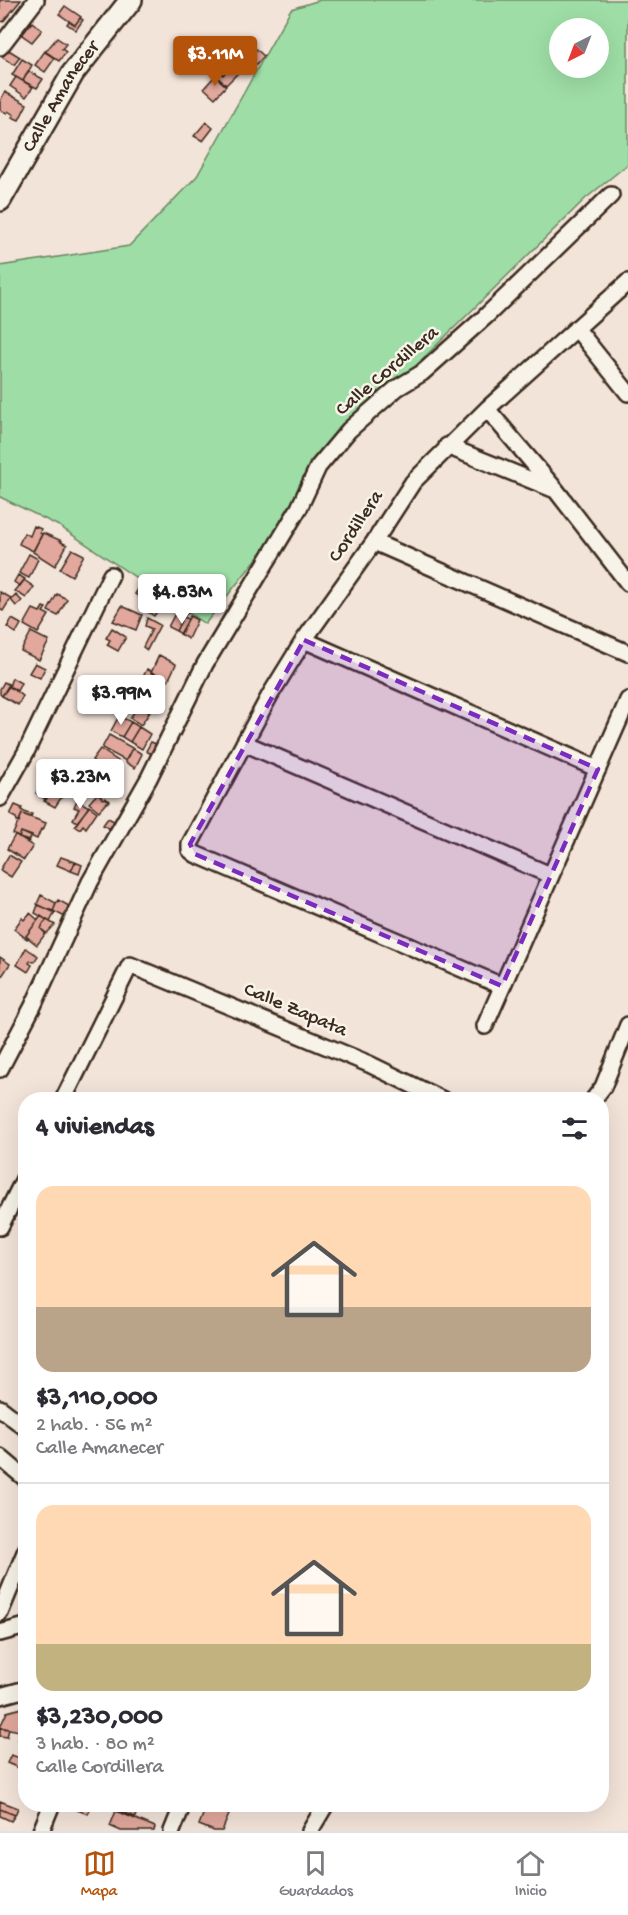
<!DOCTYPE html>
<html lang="es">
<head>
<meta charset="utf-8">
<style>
	body { margin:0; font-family:"Gochi Hand",sans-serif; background:#f7f7f7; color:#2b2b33; height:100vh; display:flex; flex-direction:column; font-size:22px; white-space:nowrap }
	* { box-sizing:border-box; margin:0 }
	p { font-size:20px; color:#7c7c81 }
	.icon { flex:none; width:33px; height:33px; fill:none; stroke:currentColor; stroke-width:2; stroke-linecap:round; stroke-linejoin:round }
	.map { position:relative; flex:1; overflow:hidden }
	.side { position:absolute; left:18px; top:1092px; width:591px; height:720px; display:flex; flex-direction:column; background:#fff; border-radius:24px; box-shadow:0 6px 24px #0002 }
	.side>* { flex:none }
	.needle { width:39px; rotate:222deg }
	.tools { position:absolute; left:549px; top:18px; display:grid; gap:12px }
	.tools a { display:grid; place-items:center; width:60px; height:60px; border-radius:50%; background:#fff; box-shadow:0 6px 24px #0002; font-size:30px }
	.price { position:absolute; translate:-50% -51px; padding:0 14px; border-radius:6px; background:#fff; color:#222; font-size:20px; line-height:39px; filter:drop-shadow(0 2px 3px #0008) }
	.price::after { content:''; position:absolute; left:50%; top:36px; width:18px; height:14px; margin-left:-9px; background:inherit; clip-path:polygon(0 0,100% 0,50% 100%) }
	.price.on { background:#b45309; color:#fff }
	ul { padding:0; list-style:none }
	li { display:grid; align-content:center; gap:12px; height:318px; padding:0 18px }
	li+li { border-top:2px solid #e1e1e2 }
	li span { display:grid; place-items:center; height:186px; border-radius:18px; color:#555 }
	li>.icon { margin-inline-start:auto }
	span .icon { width:108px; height:108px; fill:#fffc; stroke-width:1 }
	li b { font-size:26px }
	h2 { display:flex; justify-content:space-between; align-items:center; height:72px; padding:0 18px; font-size:26px }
	.tabs { display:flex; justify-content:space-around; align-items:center; height:84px; border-top:2px solid #e1e1e2; background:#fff; font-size:16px; color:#7c7c81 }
	.tabs a { display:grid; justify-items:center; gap:3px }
	.tabs .on { color:#b45309 }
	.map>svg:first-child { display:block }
	.green { fill:#9edea6; stroke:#6c8462; stroke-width:1.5; fill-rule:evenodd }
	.building { fill:#e2a89d; stroke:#3b2a1e; stroke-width:1.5 }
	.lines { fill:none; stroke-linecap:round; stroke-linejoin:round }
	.minor-casing { stroke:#3b2a1e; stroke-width:20 }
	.secondary-casing { stroke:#3b2a1e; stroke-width:26 }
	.minor { stroke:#f7f3e8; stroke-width:15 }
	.secondary { stroke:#f7f3e8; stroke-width:21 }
	.marked { fill:#7b2cbf; fill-opacity:0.2; stroke:#7b2cbf; stroke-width:4.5; stroke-dasharray:12 8; stroke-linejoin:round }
	.labels { text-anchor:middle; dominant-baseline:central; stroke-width:5; stroke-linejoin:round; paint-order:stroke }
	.street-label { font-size:20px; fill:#3b2a1e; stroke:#f7f3e8 }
</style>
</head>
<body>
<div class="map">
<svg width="628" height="1831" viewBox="0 0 628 1831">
	<rect width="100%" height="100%" fill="#f3e4d9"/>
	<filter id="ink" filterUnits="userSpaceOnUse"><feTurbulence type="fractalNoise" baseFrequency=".0167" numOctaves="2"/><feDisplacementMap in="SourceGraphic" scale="12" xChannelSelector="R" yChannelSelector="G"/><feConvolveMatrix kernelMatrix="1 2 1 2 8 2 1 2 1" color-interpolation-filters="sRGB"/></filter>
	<g filter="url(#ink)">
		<!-- green -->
		<path class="green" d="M320 0H628V164L585 199 388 393 205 624 59 526 0 497V266L129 246 197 176 291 9ZM560 28H598V68H560Z"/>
		<!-- building -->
		<path class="building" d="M0 0H21L3 22 0 21Z
			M65 6 81 17 75 25 59 14Z
			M80 18 83 20 76 30 67 24 69 21 75 25Z
			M32 22 42 30 32 42 22 35Z
			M57 38 66 44 62 49 66 52 59 61 45 52Z
			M249 43 264 56 250 72 241 65 246 59 243 57 238 62 234 59Z
			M7 49 20 57 14 65 2 57Z
			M45 51 55 58 45 72 35 65Z
			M228 58 234 63 223 75 217 70Z
			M22 59 32 65 23 81 12 75Z
			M234 63 241 70 226 85 216 76 220 72 223 75Z
			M28 71 43 79 37 88 23 81Z
			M215 76 226 86 215 98 204 88Z
			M16 77 33 87 26 97 10 86Z
			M5 92 27 104 19 120 12 117 14 115 8 111 7 113 0 110V101Z
			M206 122 213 128 203 141 194 136Z
			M34 526 41 529 40 533 42 534 33 551 19 544 24 533 30 536Z
			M43 533 62 541 61 542 67 545 55 566 33 552Z
			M72 549 84 555 72 576 60 569Z
			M29 554 38 559 29 578 19 573Z
			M18 575 25 579 20 586 14 582Z
			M24 580 34 587 26 598 15 591Z
			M140 586 147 591 142 599 135 594Z
			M151 591 155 594 145 610 141 608Z
			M0 592 11 598 3 611 0 609Z
			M57 594 67 599 58 616 48 611Z
			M155 594 165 600 154 616 145 610Z
			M16 595 22 601 16 606 11 600Z
			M122 606 142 615 136 630 113 621Z
			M43 607 46 608 43 612 49 615 38 633 24 625 33 609 40 612Z
			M178 608 188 613 183 617 176 631 168 627Z
			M190 616 197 620 188 639 180 634Z
			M183 617 188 619 181 634 176 631Z
			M147 618 160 625 147 650 143 647 152 629 145 626Z
			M12 619 21 624 16 633 7 627Z
			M112 628 126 637 118 651 107 645 110 640 106 638Z
			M31 632 49 641 39 660 21 651Z
			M159 655 176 664 168 681 151 673Z
			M35 663 45 668 40 678 29 673Z
			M147 669 155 674 151 682 143 677Z
			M155 674 164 679 156 694 146 689Z
			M12 678 21 683 17 691 9 686Z
			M4 682 10 685 2 696 0 694V689Z
			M8 686 23 696 18 705 2 696Z
			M139 705 150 712 141 725 130 718Z
			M119 716 131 722 122 737 111 731Z
			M131 722 139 727 130 742 122 737Z
			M139 727 150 734 142 749 130 742Z
			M109 735 134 749 131 750 126 761 102 748Z
			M151 742 158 745 153 755 146 751Z
			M100 749 118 761 110 772 101 769 92 760Z
			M134 749 142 754 135 768 125 762 131 750Z
			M58 767 67 773 60 783 52 777Z
			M67 773 72 777 66 787 60 783Z
			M45 779 65 792 55 807 44 801 53 788 43 782Z
			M43 782 53 788 46 800 36 793Z
			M80 785 87 789 80 799 74 795Z
			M98 793 103 799 105 798 110 801 108 803 107 802 99 811 89 803Z
			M77 800 89 807 77 822 73 819 79 809 74 807Z
			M15 805 22 808 21 810 26 813 32 814 31 817 22 814 19 822 17 821 16 818 10 815Z
			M89 806 97 812 86 828 83 825 80 829 75 826Z
			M22 814 46 823 43 830 41 829 37 839 21 832 19 838 13 834Z
			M108 818 114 821 110 829 103 825Z
			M21 832 32 836 29 841 19 838Z
			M15 835 33 846 24 860 7 849Z
			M9 855 21 862 11 877 0 870Z
			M61 857 75 862 71 871 57 865Z
			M75 862 82 865 79 874 71 871Z
			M41 895 56 903 53 912 37 904Z
			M58 900 71 907 65 917 53 911Z
			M38 905 55 912 50 922 35 913Z
			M30 913 38 920 26 936 28 938 27 939 14 929 22 918 24 920Z
			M41 916 47 920 43 924 41 929 46 933 37 945 26 936Z
			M47 920 55 925 46 934 41 929 43 924Z
			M26 948 38 956 34 962 30 961 29 963 32 965 28 972 17 965Z
			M0 957 10 964 2 976 0 975Z
			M26 1707V1716L19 1731 0 1727 7 1712Z
			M0 1728 9 1729 7 1737 0 1736Z
			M22 1730 26 1732V1744L18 1740Z
			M11 1755 26 1760V1771L7 1763Z
			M0 1801 18 1808 15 1815 0 1809Z
			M79 1804H92L88 1814 77 1810Z
			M123 1804H140L135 1817 120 1811Z
			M207 1804H214L230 1812 222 1831H214L199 1825Z
			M0 1809 15 1815 11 1821 0 1816Z
			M116 1811 155 1827 154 1831H121L110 1826Z"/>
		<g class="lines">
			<defs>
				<path id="minor" d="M0 47 36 0
					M576 328 628 393
					M487 409 555 489 628 583
					M447 446 553 489
					M374 542 628 653
					M304 640 598 769
					M244 743 550 875
					M0 798 26 752 111 575
					M502 986 195 854 190 850V844L270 695 304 640 374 542 413 482 487 409 628 282
					M485 1026 628 700
					M0 1069 33 1006 90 882 149 778 205 664 299 508 318 467 349 430 397 388 422 373 485 317 611 195
					M63 1100 130 965 369 1064 443 1100
					M593 1100 603 1087 628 1025
					M0 1227 26 1175
					M0 1408 26 1428
					M0 1457 26 1479
					M0 1613 26 1550
					M0 1633 26 1626
					M0 1696 26 1689
					M41 1831 52 1804
					M172 1831 183 1804
					M310 1831 326 1804"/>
				<g id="secondary">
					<path id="s1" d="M0 200 73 73 131 0"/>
				</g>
			</defs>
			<!-- minor casing -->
			<use href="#minor" class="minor-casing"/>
			<!-- secondary casing -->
			<use href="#secondary" class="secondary-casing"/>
			<!-- minor -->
			<use href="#minor" class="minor"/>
			<!-- secondary -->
			<use href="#secondary" class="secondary"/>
		</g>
	</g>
	<!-- marked area -->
	<path class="marked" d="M304 640 598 769 502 986 195 854 190 844Z"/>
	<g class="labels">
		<!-- street labels -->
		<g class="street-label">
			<text stroke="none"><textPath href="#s1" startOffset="120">Calle Amanecer</textPath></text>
			<text transform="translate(388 372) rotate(-40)">Calle Cordillera</text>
			<text transform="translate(357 527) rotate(-56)">Cordillera</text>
			<text transform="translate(295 1011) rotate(23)">Calle Zapata</text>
		</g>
	</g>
</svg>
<div class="tools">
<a><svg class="needle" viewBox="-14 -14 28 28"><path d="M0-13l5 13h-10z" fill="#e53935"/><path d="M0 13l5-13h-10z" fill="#7c7c81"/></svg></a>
</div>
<b class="price on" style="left:215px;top:87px">$3.11M</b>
<b class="price" style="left:182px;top:625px">$4.83M</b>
<b class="price" style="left:121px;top:726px">$3.99M</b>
<b class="price" style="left:80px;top:810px">$3.23M</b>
<section class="side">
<h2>4 viviendas<svg class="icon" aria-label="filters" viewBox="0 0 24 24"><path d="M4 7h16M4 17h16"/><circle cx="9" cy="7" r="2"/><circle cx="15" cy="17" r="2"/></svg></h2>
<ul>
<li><span style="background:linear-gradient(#ffd9b3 65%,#b9a48a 0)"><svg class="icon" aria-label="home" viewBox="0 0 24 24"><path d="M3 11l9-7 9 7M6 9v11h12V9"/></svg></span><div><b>$3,110,000</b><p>2 hab. · 56 m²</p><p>Calle Amanecer</p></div></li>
<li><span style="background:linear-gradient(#ffd9b3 75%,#c2b280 0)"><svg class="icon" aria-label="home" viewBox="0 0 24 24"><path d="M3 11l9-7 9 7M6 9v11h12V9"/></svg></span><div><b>$3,230,000</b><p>3 hab. · 80 m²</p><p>Calle Cordillera</p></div></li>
</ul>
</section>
</div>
<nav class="tabs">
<a class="on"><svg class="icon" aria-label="map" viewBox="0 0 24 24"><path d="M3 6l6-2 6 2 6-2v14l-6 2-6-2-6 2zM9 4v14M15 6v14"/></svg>Mapa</a>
<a><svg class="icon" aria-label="saved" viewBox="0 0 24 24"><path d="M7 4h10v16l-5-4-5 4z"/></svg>Guardados</a>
<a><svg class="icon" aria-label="home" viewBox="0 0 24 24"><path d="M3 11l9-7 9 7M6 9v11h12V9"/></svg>Inicio</a>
</nav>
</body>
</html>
